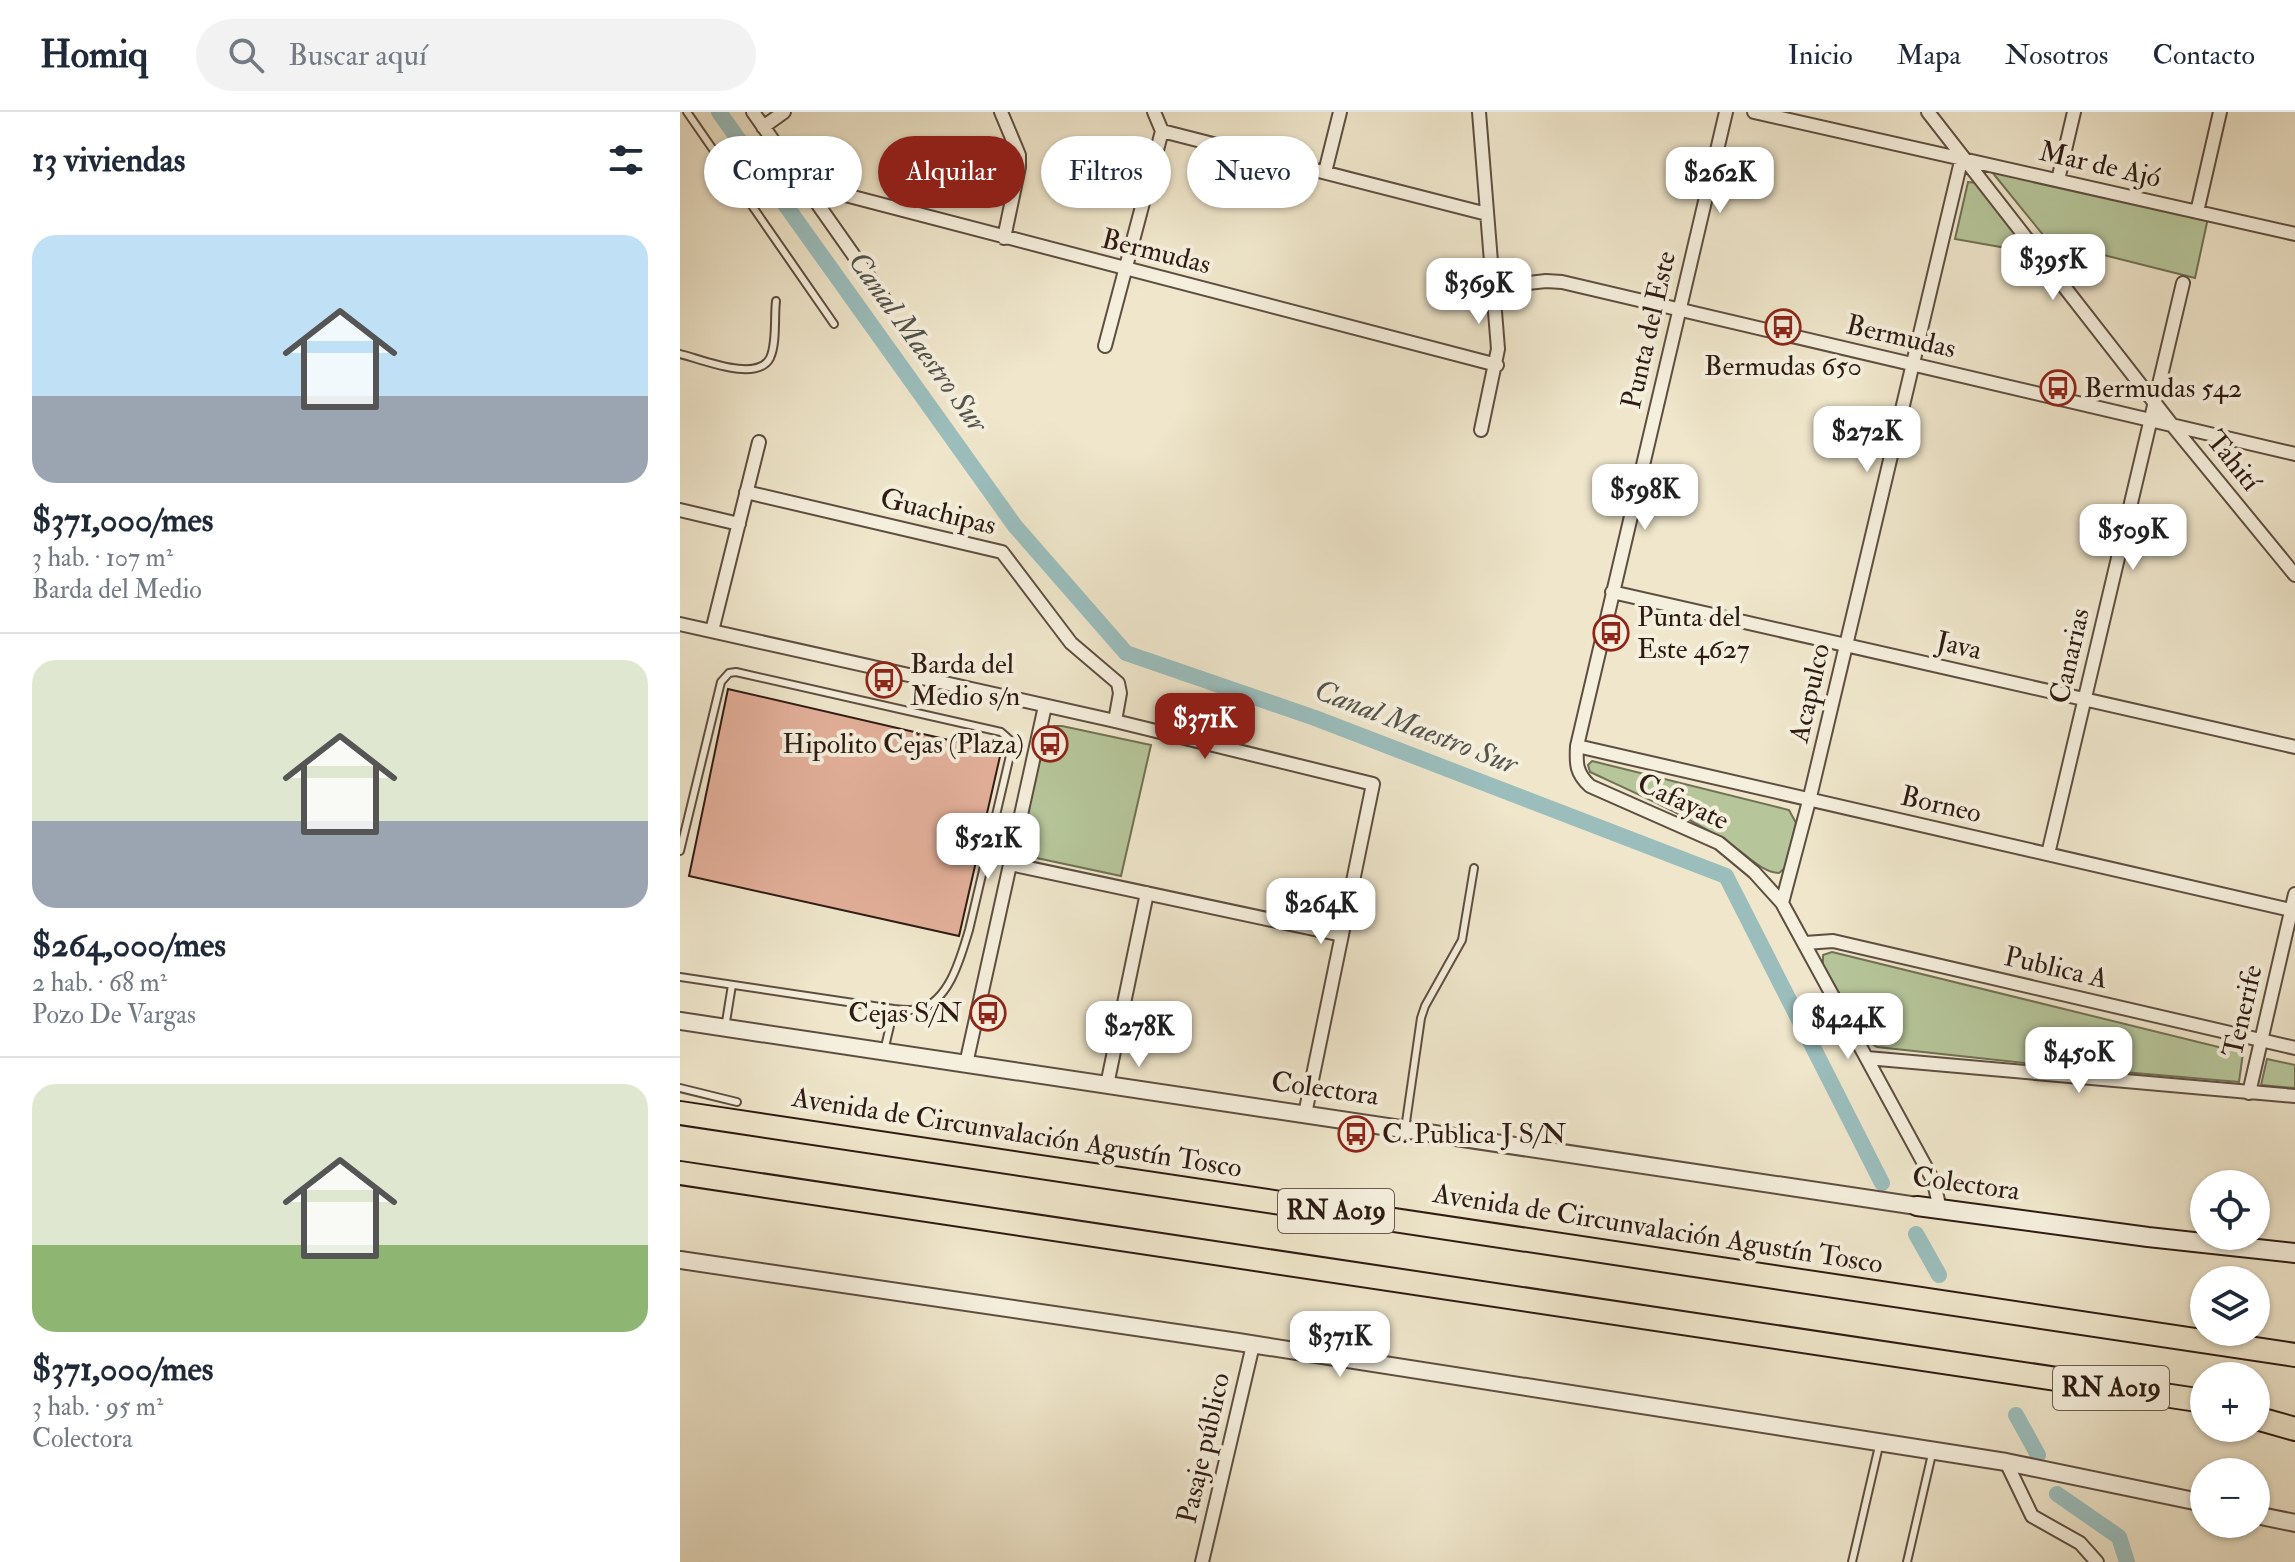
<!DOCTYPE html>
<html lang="es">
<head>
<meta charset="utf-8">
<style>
	body { margin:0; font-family:"IM FELL Double Pica",serif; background:#f2f2f3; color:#1f2937; height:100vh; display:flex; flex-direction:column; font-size:30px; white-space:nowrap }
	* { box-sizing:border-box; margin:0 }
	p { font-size:26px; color:#747a83 }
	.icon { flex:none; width:44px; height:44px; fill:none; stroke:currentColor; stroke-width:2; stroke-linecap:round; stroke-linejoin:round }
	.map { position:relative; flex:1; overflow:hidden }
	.details { display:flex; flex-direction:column; background:#fff; width:680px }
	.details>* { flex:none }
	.banner { position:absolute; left:24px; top:24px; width:760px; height:72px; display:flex; gap:16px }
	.fabs { position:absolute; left:1510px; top:1058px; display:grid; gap:16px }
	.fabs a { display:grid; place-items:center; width:80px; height:80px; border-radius:50%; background:#fff; box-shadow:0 2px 6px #0004; font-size:40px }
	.price { position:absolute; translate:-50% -68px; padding:0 18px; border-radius:16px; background:#fff; color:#222; font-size:26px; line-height:52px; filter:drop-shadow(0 2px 4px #0008) }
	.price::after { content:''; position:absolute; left:50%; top:48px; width:24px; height:18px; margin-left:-12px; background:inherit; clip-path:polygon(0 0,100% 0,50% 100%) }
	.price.on { background:#8f2418; color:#fff }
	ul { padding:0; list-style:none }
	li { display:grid; align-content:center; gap:16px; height:424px; padding:0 32px }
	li+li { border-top:2px solid #e0e1e3 }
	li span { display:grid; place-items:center; height:248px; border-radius:24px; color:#555 }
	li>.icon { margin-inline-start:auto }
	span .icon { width:144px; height:144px; fill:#fffc; stroke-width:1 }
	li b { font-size:34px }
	h2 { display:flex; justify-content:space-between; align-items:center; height:96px; padding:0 32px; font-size:34px }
	.pill { padding:0 28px; border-radius:36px; background:#fff; box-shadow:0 2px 6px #0004; font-size:28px; line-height:72px }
	.pill.on { background:#8f2418; color:#fff }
	header { display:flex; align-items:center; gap:48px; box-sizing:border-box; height:112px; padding:0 40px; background:#fff; border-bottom:2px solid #e0e1e3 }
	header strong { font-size:38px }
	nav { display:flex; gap:44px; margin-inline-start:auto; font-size:28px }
	.search { width:560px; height:72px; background:#f2f2f3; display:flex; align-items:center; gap:20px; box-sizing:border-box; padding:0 28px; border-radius:44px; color:#747a83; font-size:30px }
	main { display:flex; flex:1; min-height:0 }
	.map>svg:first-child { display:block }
	.green { fill:#b6c69a; stroke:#727056; stroke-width:2 }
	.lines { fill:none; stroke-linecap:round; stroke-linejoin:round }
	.canal { stroke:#9bbebd; stroke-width:16 }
	.building { fill:#e3af9a; stroke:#2e1b13; stroke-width:2 }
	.service-casing { stroke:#5e4e41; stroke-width:10 }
	.minor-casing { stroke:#5e4e41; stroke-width:16 }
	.tertiary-casing { stroke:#5e4e41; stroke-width:20 }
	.secondary-casing { stroke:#2e1b13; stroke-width:22 }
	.motorway-casing { stroke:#2e1b13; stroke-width:26 }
	.service { stroke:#f5efdd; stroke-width:6 }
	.minor { stroke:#f5efdd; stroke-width:12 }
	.tertiary { stroke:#f5efdd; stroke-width:16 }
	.secondary { stroke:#f5efdd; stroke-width:18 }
	.motorway { stroke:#efe6cb; stroke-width:22 }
	.labels { text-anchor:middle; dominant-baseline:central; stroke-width:8; stroke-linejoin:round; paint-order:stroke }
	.shield { fill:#f5efdd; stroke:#6a5b50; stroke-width:2 }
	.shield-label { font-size:26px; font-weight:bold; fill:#2e1b13 }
	.street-label { font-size:28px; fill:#2e1b13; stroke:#f5efdd }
	.poi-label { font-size:28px; fill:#2e1b13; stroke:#f5efdd; text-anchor:start }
	.water-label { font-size:30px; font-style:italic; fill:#54544e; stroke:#f5efdd }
</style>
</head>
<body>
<header>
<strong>Homiq</strong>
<div class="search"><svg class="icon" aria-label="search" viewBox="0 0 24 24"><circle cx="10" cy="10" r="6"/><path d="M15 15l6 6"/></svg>Buscar aquí</div>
<nav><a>Inicio</a><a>Mapa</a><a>Nosotros</a><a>Contacto</a></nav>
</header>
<main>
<section class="details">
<h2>13 viviendas<svg class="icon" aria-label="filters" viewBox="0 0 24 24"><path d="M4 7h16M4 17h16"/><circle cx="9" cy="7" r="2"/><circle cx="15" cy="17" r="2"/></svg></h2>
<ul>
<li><span style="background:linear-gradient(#bfe0f5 65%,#9aa5b1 0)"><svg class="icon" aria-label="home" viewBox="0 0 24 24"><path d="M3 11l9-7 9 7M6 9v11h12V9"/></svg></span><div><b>$371,000/mes</b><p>3 hab. · 107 m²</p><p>Barda del Medio</p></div></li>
<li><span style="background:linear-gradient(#dfe7d0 65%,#9aa5b1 0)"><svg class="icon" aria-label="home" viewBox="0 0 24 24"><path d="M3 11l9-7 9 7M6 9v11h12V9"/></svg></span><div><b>$264,000/mes</b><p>2 hab. · 68 m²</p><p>Pozo De Vargas</p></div></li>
<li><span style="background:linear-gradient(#dfe7d0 65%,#8fb573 0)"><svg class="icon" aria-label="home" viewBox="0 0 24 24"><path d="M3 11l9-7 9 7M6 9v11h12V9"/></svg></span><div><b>$371,000/mes</b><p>3 hab. · 95 m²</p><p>Colectora</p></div></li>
</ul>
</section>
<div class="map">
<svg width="1615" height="1450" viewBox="0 0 1615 1450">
	<rect width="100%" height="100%" fill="#efe6cb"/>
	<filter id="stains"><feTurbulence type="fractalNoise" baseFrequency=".0025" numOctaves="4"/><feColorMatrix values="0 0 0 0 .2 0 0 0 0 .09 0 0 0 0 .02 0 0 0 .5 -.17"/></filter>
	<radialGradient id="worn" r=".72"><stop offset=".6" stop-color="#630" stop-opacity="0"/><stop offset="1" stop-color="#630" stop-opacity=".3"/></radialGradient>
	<!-- green -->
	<path class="green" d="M1312 60 1528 106 1515 166 1368 129Z
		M1288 70 1298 71 1349 140 1275 127Z
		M374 614H382L471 633 441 764 352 745 345 740 340 732 367 618Z
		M912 649 1109 698 1116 711 1105 756 1099 761C1083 760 1070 746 1057 737 1011 705 960 683 910 660L908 653Z
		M1152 840 1563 941 1559 970 1363 953 1197 935 1186 928 1143 853V843Z
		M1587 947 1615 953V976L1581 973Z"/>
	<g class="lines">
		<!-- canal -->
		<path class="canal" d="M39 0 335 414 446 541 635 606 1046 764 1202 1071
			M1236 1122 1259 1163
			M1336 1303 1358 1343
			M1377 1382 1439 1425 1447 1450"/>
	</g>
	<!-- building -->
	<path class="building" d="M48 577 321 640 279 824 9 764Z"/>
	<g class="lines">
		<defs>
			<path id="service" d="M7 0 154 212
				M0 242C21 247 77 271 90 246 97 231 94 205 96 189
				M0 739 41 570 49 561 56 560 321 620 330 628 332 635 289 818C281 844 270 888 240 897 231 899 222 898 214 897L0 865
				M45 916 52 873
				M204 939 214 897
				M0 976 57 990
				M725 1017 741 906 745 894 782 828 794 756
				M1172 1450 1199 1334
				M1227 1450 1252 1342"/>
			<path id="minor" d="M73 0 203 185
				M321 0 339 43V55L324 126
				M799 0 818 237 801 318
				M1046 0 897 634C896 652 896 661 910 674L1039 731 1074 760 1102 791 1254 1070 1260 1098
				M1074 0 1615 122
				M1248 0 1492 313 1615 463
				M83 15 104 0
				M482 19 807 102
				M645 60 660 0
				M1378 68 1394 0
				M123 72 817 253
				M1517 100 1540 0
				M814 175 866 169 882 170 1615 342
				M425 234 482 19 474 0
				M66 380 322 440 391 531 438 571 440 581 435 609
				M0 398 59 412
				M932 480 1615 635
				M0 512 435 609 693 672 625 1002
				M32 519 79 330
				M897 634 1615 799
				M1368 742 1503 171
				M330 752 662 823
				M1102 791 1129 689 1282 45
				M1125 831 1153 829 1615 936
				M1187 946 1615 984
				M286 952 365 594
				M427 973 467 781
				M1569 981 1615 782
				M1326 1350 1352 1404 1400 1431 1417 1450
				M522 1450 573 1233"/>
			<path id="tertiary" d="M0 909 1237 1094
				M0 1148 558 1230 1326 1350 1524 1391
				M1576 1403 1615 1411"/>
			<path id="secondary" d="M1237 1094 1468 1125 1615 1141"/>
			<path id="motorway" d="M0 1001 1615 1243
				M0 1061 1524 1289
				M1576 1306 1615 1317"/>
		</defs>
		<!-- service casing -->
		<use href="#service" class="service-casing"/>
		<!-- minor casing -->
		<use href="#minor" class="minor-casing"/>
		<!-- tertiary casing -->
		<use href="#tertiary" class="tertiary-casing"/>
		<!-- secondary casing -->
		<use href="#secondary" class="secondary-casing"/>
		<!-- motorway casing -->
		<use href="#motorway" class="motorway-casing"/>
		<!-- service -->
		<use href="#service" class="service"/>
		<!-- minor -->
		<use href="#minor" class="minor"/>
		<!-- tertiary -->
		<use href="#tertiary" class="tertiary"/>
		<!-- secondary -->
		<use href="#secondary" class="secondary"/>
		<!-- motorway -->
		<use href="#motorway" class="motorway"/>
	</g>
	<!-- icons -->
	<defs>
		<symbol id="bus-ring" viewBox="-11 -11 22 22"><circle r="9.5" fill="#f5efdd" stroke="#8f2418" stroke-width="1.5"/><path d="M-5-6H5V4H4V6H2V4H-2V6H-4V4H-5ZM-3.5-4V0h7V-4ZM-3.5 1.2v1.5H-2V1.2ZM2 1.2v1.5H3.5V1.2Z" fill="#8f2418"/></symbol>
	</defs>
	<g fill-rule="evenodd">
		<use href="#bus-ring" x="1083" y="195" width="40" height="40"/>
		<use href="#bus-ring" x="1358" y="256" width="40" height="40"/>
		<use href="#bus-ring" x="911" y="501" width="40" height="40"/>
		<use href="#bus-ring" x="184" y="548" width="40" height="40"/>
		<use href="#bus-ring" x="350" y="612" width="40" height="40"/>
		<use href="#bus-ring" x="288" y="881" width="40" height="40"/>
		<use href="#bus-ring" x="656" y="1002" width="40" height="40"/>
	</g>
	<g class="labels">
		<!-- shield labels -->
		<g class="shield">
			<rect x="598" y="1077" width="116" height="44" rx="6"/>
			<rect x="1373" y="1254" width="116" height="44" rx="6"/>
		</g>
		<g class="shield-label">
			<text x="656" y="1099">RN A019</text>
			<text x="1431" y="1276">RN A019</text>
		</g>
		<!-- street labels -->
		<g class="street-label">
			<text transform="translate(1420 53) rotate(13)">Mar de Ajó</text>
			<text transform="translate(476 140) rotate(14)">Bermudas</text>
			<text transform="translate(969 218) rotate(-77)">Punta del Este</text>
			<text transform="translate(1221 225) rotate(13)">Bermudas</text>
			<text transform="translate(1553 349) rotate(51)">Tahití</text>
			<text transform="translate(258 400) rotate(14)">Guachipas</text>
			<text transform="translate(1279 534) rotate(13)">Java</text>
			<text transform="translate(1390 544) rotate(-77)">Canarias</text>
			<text transform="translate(1130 581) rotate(-77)">Acapulco</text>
			<text transform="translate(1003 690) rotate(25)">Cafayate</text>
			<text transform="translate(1261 693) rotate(13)">Borneo</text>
			<text transform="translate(1376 856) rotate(13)">Publica A</text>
			<text transform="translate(1563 899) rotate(-77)">Tenerife</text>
			<text transform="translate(645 977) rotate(8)">Colectora</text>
			<text transform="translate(337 1021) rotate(9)">Avenida de Circunvalación Agustín Tosco</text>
			<text transform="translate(1286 1072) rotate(8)">Colectora</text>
			<text transform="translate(978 1117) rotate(9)">Avenida de Circunvalación Agustín Tosco</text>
			<text transform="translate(524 1336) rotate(-77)">Pasaje público</text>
		</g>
		<!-- poi labels -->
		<g class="poi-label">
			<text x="1103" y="254" text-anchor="middle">Bermudas 650</text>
			<text x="1404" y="276">Bermudas 542</text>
			<text x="957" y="505">Punta del<tspan x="957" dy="32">Este 4627</tspan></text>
			<text x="230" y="552">Barda del<tspan x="230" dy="32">Medio s/n</tspan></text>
			<text x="344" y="632" text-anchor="end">Hipolito Cejas (Plaza)</text>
			<text x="282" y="901" text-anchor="end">Cejas S/N</text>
			<text x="702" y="1022">C. Publica J S/N</text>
		</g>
		<!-- water labels -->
		<g class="water-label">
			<text transform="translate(238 230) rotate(54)">Canal Maestro Sur</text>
			<text transform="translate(736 615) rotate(21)">Canal Maestro Sur</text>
		</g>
	</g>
	<rect width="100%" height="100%" filter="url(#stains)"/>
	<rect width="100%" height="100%" fill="url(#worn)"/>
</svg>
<div class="fabs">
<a><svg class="icon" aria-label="locate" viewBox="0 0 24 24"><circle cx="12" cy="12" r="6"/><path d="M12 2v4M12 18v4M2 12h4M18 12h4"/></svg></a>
<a><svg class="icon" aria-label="layers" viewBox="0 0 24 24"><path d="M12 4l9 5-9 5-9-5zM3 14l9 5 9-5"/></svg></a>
<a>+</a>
<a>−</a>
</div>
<b class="price" style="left:1040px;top:103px">$262K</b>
<b class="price" style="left:1373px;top:190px">$395K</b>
<b class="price" style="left:799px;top:214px">$369K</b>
<b class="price" style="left:1187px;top:362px">$272K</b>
<b class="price" style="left:965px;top:420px">$598K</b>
<b class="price" style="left:1453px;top:460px">$509K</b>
<b class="price on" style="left:525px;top:649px">$371K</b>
<b class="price" style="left:308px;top:769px">$521K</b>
<b class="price" style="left:641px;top:834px">$264K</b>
<b class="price" style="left:1168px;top:949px">$424K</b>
<b class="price" style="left:459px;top:957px">$278K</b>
<b class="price" style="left:1399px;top:983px">$450K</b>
<b class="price" style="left:660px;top:1267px">$371K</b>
<div class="banner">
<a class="pill">Comprar</a>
<a class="pill on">Alquilar</a>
<a class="pill">Filtros</a>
<a class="pill">Nuevo</a>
</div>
</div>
</main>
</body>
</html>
